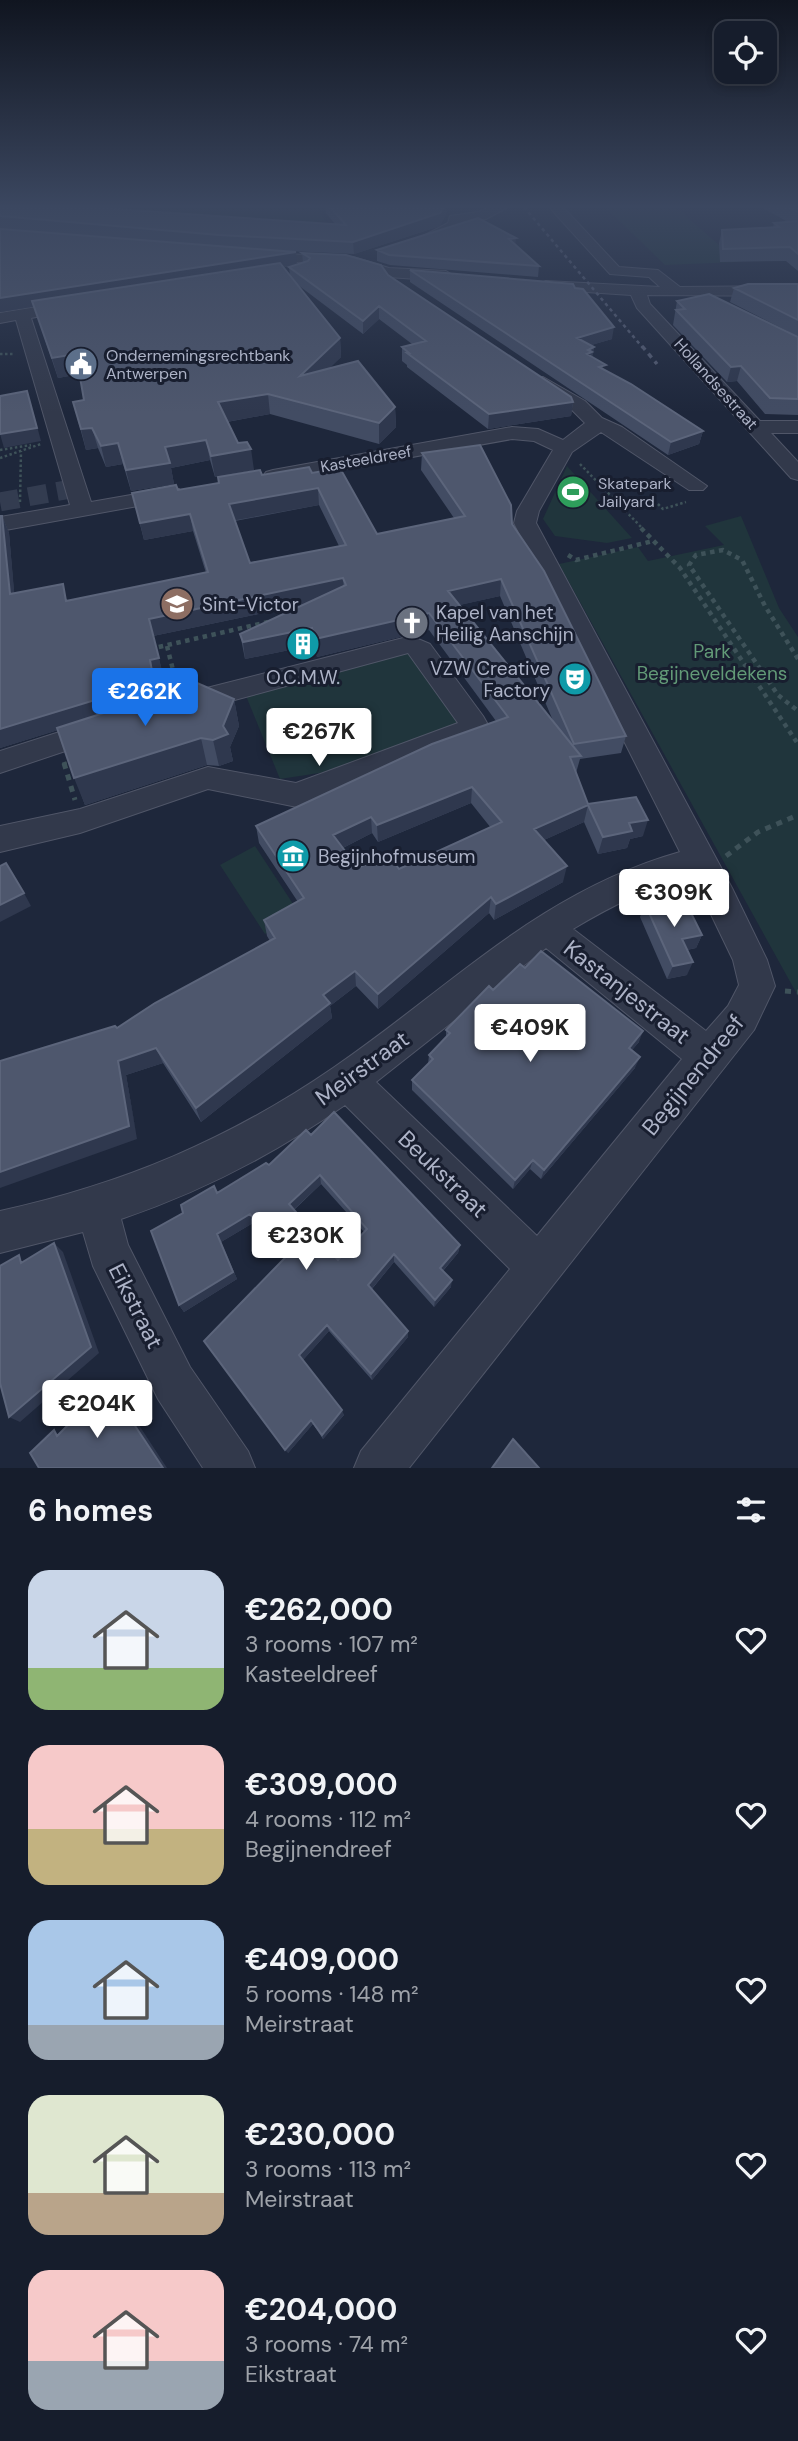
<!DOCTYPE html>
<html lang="en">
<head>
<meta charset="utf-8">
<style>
	body { margin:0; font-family:"DM Sans",sans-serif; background:#232a38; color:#f1f3f6; height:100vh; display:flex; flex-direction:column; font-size:26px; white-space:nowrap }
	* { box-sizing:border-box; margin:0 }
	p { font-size:23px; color:#9ea2a9 }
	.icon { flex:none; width:38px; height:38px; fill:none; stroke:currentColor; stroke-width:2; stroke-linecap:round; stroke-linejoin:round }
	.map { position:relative; height:1468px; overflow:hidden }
	.drawer { display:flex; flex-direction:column; background:#161d2c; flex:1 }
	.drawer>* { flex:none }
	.tools { position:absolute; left:714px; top:21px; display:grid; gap:14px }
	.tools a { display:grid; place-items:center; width:63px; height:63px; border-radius:14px; background:#161d2c; box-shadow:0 4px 10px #0003,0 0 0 2px #353b48; font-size:35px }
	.price { position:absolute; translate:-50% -60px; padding:0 16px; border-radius:7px; background:#fff; color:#222; font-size:23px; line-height:46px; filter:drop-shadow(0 2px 4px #0008) }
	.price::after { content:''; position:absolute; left:50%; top:42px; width:21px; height:16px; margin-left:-10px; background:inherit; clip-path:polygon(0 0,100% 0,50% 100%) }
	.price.on { background:#1a73e8; color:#fff }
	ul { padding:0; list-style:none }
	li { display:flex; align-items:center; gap:21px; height:175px; padding:0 28px }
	li span { display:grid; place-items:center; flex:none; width:196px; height:140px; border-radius:21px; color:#555 }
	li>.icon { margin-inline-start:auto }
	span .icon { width:84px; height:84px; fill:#fffc; stroke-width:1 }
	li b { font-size:30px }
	h2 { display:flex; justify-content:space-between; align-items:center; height:84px; padding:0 28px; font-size:30px }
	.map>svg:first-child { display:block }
	.green { fill:#20353c }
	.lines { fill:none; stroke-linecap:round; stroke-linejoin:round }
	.minor-tunnel { stroke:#333c50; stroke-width:19; stroke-dasharray:19 10; stroke-linecap:butt }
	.minor-casing { stroke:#505668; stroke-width:2 }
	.path-far2 { stroke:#3e5259; stroke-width:2.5; stroke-dasharray:2.5 2.5; stroke-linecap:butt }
	.path-far1 { stroke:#3e5259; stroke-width:4.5; stroke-dasharray:4.5 4.5; stroke-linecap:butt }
	.path { stroke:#3e5259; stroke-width:5; stroke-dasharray:6 6; stroke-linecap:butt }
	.minor { fill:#32394b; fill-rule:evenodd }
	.rail-far1 { stroke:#545c72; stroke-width:2.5; stroke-dasharray:3.5 3.5; stroke-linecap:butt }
	.rail { stroke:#545c72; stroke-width:3.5; stroke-dasharray:5 5; stroke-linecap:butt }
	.wall { fill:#424c63; fill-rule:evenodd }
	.shaded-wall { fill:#2f384e }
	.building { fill:#4e576d; stroke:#5c657b; stroke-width:2; fill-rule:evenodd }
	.labels { text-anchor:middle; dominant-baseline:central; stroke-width:6; stroke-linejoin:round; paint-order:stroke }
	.far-poi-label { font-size:16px; fill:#adb3c7; stroke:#181e2f; text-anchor:start }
	.far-street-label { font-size:16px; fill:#adb3c7; stroke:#181e2f }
	.poi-label { font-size:19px; fill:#adb3c7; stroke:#181e2f; text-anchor:start }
	.park-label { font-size:19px; fill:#629a77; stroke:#181e2f }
	.near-street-label { font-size:23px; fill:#adb3c7; stroke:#181e2f }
</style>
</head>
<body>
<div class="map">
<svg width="798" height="1468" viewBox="0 0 798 1468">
	<rect width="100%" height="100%" fill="#1e273b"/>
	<!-- green -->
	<path class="green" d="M108 207H353L319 211 325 221 261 228 108 213Z
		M605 207H676L738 262 665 265Z
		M567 466 632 538 607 543 555 536 543 519Z
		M741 516 779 608 798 637V996L559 564 638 547 648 561 724 545 705 526Z
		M405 648 459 724 352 768 280 779 244 691Z
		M255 846 301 916 265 934 220 865Z"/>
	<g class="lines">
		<!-- minor-tunnel -->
		<path class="minor-tunnel" d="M0 502 76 488"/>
		<defs>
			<path id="minor" d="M490 207H508L486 219 462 222C457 236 433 242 419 246L412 242 448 223 450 216 478 212Z
				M549 207H563L619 267 658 270 680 287 798 286V296L647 295 650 304 760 421H798V433H771L798 462V480L791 478 637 308 631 295 541 289 538 286 541 283 546 281 660 287 649 277 610 274Z
				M261 253 353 257 389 268 446 271 454 276 446 281 388 277 352 265 256 260 254 257 256 254Z
				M73 301 81 306 79 309 31 318 91 502 171 488 179 489 182 494 179 499 171 500 0 531V517L70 505 16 320 0 323V313Z
				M543 377 585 401 602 418 622 427 707 486 703 490H689L601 432 572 452 539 511 536 523 732 888 767 960 775 986 754 1030 409 1468H354L361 1451 510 1269 345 1105C276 1153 201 1192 121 1219L128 1245 190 1367 248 1451 255 1468H203L158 1399 93 1266 83 1232 0 1253V1211C123 1184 228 1140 333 1068 450 988 539 892 680 852L514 523 517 511 553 450 534 441 512 439 273 482 266 480 263 476 266 472 273 470 512 427 538 429 563 440 585 423 571 409 537 386 534 382 537 378ZM692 875 733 960 739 985 728 1006 706 1031 573 929C611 906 649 887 692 875ZM546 948 682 1059 537 1236 376 1082Z
				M411 636 430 644 483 716 487 723 480 736 297 807 208 789 80 833 0 852V826L80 809 208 767 296 783 458 723 408 653 183 714 173 711 169 704 173 697 183 694Z
				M97 720 107 723 111 730 107 737 0 773V751Z"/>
		</defs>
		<!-- minor casing -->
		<use href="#minor" class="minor-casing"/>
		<!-- path-far2 -->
		<path class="path-far2" d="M0 354H13
			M0 450 31 445
			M0 458 41 444
			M580 464 643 529
			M20 502 21 451
			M658 504 663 509 686 502"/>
		<!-- path-far1 -->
		<path class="path-far1" d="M641 528 680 568 798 744
			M568 555 576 560 653 541
			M167 646 177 686
			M150 649 268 622
			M798 659 765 606 742 560 723 550 696 555 689 565 778 695 798 711
			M64 762 65 765"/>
		<!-- path -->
		<path class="path" d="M64 763 75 800
			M726 856 758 832 798 815
			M785 991 798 992"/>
		<!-- minor -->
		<use href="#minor" class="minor"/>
		<!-- rail-far1 -->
		<path class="rail-far1" d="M524 207 643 348"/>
		<!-- rail -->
		<path class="rail" d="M642 346 657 364"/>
	</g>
	<!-- wall -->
	<path class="wall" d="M0 207H117V209L335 224 326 213V207H447V212L440 226 354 254 267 250 297 264 303 263 302 253 388 275 573 402 571 416 488 429 407 367V365L402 361V347L412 344 379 319 363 334 298 285 340 338 341 357 329 368 395 407 396 427 379 444 270 414 227 422 238 443 254 470 215 477 210 460 171 468 174 484 131 491 123 464 106 467 98 448 86 450 73 402 84 400 79 374 58 378 34 307 0 312V229L108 238 0 229ZM293 266 289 267 290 275 284 267Z
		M761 207H798V271L786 261 720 262 719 243 722 230 773 227 774 223 788 222Z
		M516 245 539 266 538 277 390 265 377 261V250Z
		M410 270 612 339 591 345 594 347 592 357 605 370 703 431 699 444 668 455 410 282Z
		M798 284V415L765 414 737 381 727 382 673 325 677 301 789 332 730 302 734 288Z
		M422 453 512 524 626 736 621 753 580 759 576 773 588 804 643 836 630 839 627 848 598 854 584 822 544 840 563 882 494 920 489 913 378 1009 356 986 330 1006 332 1018 201 1122 163 1063 126 1075 137 1139 117 1028 270 941 267 936 264 920 298 902 259 843 256 826 496 721 429 630 317 657 314 645 245 659 240 634 306 604 153 636 163 675 155 677 158 696 234 699 239 726 230 747 233 761 219 766 207 765 85 805 58 730 0 748 2 516 9 533 14 593 69 600 206 573 193 531 144 540 132 493 178 490 218 483V477L312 473 377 534 454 518 421 470ZM319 505 339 546 250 563 235 521ZM500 596 554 723 459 605ZM471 803 491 828 399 869 358 868 343 848 372 833 378 842Z
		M645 904 669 911 702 935 696 948 687 950V975L667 979 640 917Z
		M525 968 639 1042 632 1050 635 1068 541 1179 530 1169 513 1189 412 1090V1080L428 1064 429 1055 446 1038V1030L493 990Z
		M311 1135 460 1245 458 1253 443 1271 451 1287 434 1307 394 1262 372 1289 408 1337 372 1380 329 1331 303 1360 344 1415 323 1439 313 1424 288 1453 305 1237 277 1254 253 1223 221 1242 237 1279 184 1312 179 1305 217 1193 269 1165ZM321 1184 364 1232 338 1260 310 1232 294 1210Z"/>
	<!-- shaded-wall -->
	<path class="shaded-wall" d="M444 207H447V212L440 226 354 254 353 242Z
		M516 238 515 249 509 239Z
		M296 252 297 265 0 312V298Z
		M379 306V319L363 334V321Z
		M614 327 612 339 575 350 577 338Z
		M340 338 341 357 302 396 300 376Z
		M594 347 592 359 590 364 588 350Z
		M76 354 81 374 58 378 52 358Z
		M741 366 737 381 727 382 731 367Z
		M268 394 270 414 221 423 218 402Z
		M573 402 571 416 488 429 489 414Z
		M31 404 41 441 4 448 0 434Z
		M395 407 396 427 379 444V423Z
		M92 428 98 448 86 450 81 429Z
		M703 431 699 444 668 455 671 442Z
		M206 440 210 460 171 468 174 484 131 491 126 470 165 447Z
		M118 443 123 464 106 467 101 446Z
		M251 449 254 470 215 477 211 456Z
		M318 488 319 505 231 521 229 504Z
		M190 514 193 531 144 540 140 523Z
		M2 516 9 533 16 612 10 594Z
		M343 578 344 596 153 636 149 619Z
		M501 579 500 596 447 608 448 591Z
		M429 613V630L317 657 315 639Z
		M312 628 314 645 245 659 243 642Z
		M159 658 163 675 155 677 158 699 0 748V729L150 660Z
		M234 699 239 726 230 747 233 761 219 766 213 740 223 726Z
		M201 738 207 765 85 805 74 778Z
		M472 787 471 803 378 842 377 825Z
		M588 805 584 822 531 846 534 829Z
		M371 817 372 833 335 852 333 835Z
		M648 820 643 836 630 839 627 848 598 854 603 837 629 823Z
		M567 866 563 882 494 920 496 904Z
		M24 893 31 906 0 922V905Z
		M491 897 489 913 378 1009V994Z
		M702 935 696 948 676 952 682 939Z
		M693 962 687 975 667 979 673 966Z
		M355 971 356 986 330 1006 332 1018 201 1122 196 1108 323 995Z
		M643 1031 639 1042 624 1059 629 1048Z
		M156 1048 163 1063 126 1075 137 1139 0 1188V1172L118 1061Z
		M640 1057 635 1068 541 1179 544 1170Z
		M533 1160 530 1169 513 1189 515 1180Z
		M320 1175 321 1184 291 1212 289 1204Z
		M250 1214 253 1223 221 1242 237 1279 184 1312 179 1305 217 1234Z
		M308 1226 310 1234 277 1254 274 1247Z
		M54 1243 63 1252 99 1353 20 1422 9 1417Z
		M460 1245 458 1253 439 1275 440 1268Z
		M394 1254V1262L369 1292 368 1285Z
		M452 1280 451 1287 434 1307 435 1300Z
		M327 1325 329 1331 302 1361 299 1355Z
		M408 1331V1337L372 1380 371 1374Z
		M108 1385 116 1390 167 1468H163Z
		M342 1410 344 1415 323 1439 322 1435Z
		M311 1420 313 1424 288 1453 285 1450Z"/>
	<!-- building -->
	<path class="building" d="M0 207H115V209L346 225 330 207H444L440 213 353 242 219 235 0 216Z
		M788 207H798V212Z
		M478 218 516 238 509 239 539 266 389 255 377 250Z
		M798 221V254L790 247 723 249 722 230 779 227 774 223Z
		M0 229 296 252 0 298Z
		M302 253 346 255 381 265 388 275 571 397 573 402 489 414 407 353H409L402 347 426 341 379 306 363 321 289 267 308 261 310 258Z
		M280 263 340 338 300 376 358 361 395 407 379 423 268 394 218 402 238 443 247 442 251 449 211 456 206 440 165 447 170 463 126 470 118 443 101 446 92 428 81 429 73 402 84 400 76 354 52 358 32 301Z
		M410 270 573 284 575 288 583 289 614 327 577 338 594 347 588 350 592 352 587 354 606 365 599 367 631 384 703 431 671 442Z
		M748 284H798V320L734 288Z
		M709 294 798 337V399L770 398 741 366 731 367 676 310 685 309 677 301Z
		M27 391 37 428 0 434V396Z
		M480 445 511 505 512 524 544 571 626 736 574 744 501 579 448 591 581 756 570 757 588 804 636 797 648 820 629 823 632 831 603 837 588 805 534 829 567 866 496 904 491 897 378 994 355 971 323 995 330 1003 196 1108 156 1048 118 1061 129 1126 0 1172V1061L115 1026 117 1028 155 1003 275 938 264 920 304 898 256 826 432 744 508 717 429 613 315 639 312 628 243 642 240 634 346 585 343 578 149 619 159 658 150 660 154 682 0 729V516H2L10 594 63 584 66 601 208 572 190 514 140 523 132 493 176 485 178 490 219 483 218 477 260 470 262 475 309 467 312 473 340 468 377 534 465 516 422 453ZM318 488 346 545 250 563 229 504ZM472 787 502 822 399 869 388 854 358 868 333 835 371 817 377 825Z
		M197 683 234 699 223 726 228 734 213 740 201 738 74 778 57 728Z
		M6 863 24 893 0 905V866Z
		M662 896 669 911 688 907 702 935 682 939 693 962 673 966 645 904Z
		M541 951 643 1031 629 1048 640 1057 544 1170 533 1160 515 1180 412 1080 433 1059 429 1055 450 1033 446 1030 489 986 493 990 520 964 525 968Z
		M334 1112 460 1245 440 1268 452 1280 435 1300 394 1254 368 1285 408 1331 371 1374 327 1325 299 1355 342 1410 322 1435 311 1420 285 1450 204 1341 312 1230 338 1260 367 1229 320 1175 289 1204 308 1226 274 1247 250 1214 217 1234 233 1272 179 1305 151 1231 183 1213 181 1205 214 1186 217 1193 266 1163 269 1165 306 1130 311 1135Z
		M54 1243 91 1347 9 1417 0 1383V1266L19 1255 21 1263Z
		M108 1385 163 1468H39L30 1453 54 1430 57 1436Z
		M513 1439 539 1468H492Z"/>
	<!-- sky -->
	<linearGradient id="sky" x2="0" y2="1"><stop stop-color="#101520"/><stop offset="0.5" stop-color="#3b4760"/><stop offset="1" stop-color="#3b4760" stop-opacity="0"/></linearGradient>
	<rect width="798" height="413" fill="url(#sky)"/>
	<!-- icons -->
	<defs>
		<symbol id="civic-disc" viewBox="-11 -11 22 22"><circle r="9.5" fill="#5c6f8a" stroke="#181e2f"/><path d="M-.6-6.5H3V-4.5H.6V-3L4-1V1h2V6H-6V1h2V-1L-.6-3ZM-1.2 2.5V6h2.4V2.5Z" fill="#fff"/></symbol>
		<symbol id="stadium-disc" viewBox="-11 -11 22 22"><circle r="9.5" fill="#2e9e5b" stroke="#181e2f"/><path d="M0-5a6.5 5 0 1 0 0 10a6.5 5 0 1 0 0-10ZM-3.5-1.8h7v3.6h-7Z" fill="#fff"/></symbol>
		<symbol id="school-disc" viewBox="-11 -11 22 22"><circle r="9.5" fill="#8d6e63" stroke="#181e2f"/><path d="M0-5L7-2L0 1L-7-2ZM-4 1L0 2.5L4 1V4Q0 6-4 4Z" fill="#fff"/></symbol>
		<symbol id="church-disc" viewBox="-11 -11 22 22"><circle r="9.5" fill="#6b7280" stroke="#181e2f"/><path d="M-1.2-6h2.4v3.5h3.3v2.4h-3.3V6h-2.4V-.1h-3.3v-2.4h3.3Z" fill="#fff"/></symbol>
		<symbol id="building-disc" viewBox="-11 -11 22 22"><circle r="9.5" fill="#0f9aa8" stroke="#181e2f"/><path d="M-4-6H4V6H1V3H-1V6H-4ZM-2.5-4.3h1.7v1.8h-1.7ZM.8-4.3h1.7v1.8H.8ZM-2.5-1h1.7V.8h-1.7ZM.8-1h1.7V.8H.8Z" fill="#fff"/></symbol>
		<symbol id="theatre-disc" viewBox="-11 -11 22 22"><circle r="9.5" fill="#0f9aa8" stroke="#181e2f"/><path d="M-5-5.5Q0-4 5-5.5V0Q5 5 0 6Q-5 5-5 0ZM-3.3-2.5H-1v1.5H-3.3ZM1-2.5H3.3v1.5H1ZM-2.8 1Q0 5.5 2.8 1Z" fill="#fff"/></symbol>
		<symbol id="museum-disc" viewBox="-11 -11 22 22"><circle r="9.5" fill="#0f9aa8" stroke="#181e2f"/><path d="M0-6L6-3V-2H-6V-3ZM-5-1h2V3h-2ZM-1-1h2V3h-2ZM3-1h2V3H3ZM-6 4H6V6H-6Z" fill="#fff"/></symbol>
	</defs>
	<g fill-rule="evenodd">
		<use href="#civic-disc" x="62" y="345" width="38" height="38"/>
		<use href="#stadium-disc" x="554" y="473" width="38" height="38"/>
		<use href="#school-disc" x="158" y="585" width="38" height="38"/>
		<use href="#church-disc" x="393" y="604" width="38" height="38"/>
		<use href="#building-disc" x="284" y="625" width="38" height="38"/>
		<use href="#theatre-disc" x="556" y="660" width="38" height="38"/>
		<use href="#museum-disc" x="274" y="837" width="38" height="38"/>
	</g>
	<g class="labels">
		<!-- far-poi labels -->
		<g class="far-poi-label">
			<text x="106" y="355">Ondernemingsrechtbank<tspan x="106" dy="18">Antwerpen</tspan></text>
			<text x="598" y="483">Skatepark<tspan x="598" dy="18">Jailyard</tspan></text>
		</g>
		<!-- far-street labels -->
		<g class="far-street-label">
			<text transform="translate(716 384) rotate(48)">Hollandsestraat</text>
			<text transform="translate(366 459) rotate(-10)">Kasteeldreef</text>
		</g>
		<!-- poi labels -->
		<g class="poi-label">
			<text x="202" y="604">Sint-Victor</text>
			<text x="436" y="612">Kapel van het<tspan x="436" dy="22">Heilig Aanschijn</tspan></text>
			<text x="550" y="668" text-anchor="end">VZW Creative<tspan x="550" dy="22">Factory</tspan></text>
			<text x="303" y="677" text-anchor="middle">O.C.M.W.</text>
			<text x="318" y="856">Begijnhofmuseum</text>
		</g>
		<!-- park labels -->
		<g class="park-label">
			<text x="712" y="651">Park<tspan x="712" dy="22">Begijneveldekens</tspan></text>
		</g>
		<!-- near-street labels -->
		<g class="near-street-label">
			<text transform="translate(627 992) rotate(38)">Kastanjestraat</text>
			<text transform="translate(362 1068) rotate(-36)">Meirstraat</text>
			<text transform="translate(693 1075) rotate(-51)">Begijnendreef</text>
			<text transform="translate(443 1174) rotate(44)">Beukstraat</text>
			<text transform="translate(136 1306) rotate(63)">Eikstraat</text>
		</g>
	</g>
</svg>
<div class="tools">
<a><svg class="icon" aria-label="locate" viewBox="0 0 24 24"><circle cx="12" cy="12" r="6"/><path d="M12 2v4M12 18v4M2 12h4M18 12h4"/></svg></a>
</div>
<b class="price on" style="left:145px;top:728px">€262K</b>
<b class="price" style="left:319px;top:768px">€267K</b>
<b class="price" style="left:674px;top:929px">€309K</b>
<b class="price" style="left:530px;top:1064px">€409K</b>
<b class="price" style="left:306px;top:1272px">€230K</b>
<b class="price" style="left:97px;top:1440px">€204K</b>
</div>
<section class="drawer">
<h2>6 homes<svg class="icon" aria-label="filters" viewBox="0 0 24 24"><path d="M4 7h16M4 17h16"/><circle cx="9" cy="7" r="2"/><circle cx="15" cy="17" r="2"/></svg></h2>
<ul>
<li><span style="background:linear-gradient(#c9d6e8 70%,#8fb573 0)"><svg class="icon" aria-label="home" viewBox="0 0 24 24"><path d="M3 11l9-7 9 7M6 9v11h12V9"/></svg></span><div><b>€262,000</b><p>3 rooms · 107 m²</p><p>Kasteeldreef</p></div><svg class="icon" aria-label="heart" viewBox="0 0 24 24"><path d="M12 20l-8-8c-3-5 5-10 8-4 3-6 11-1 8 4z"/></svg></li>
<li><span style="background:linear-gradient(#f6c9c9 60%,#c2b280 0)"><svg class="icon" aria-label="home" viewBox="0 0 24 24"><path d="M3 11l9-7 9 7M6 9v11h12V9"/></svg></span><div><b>€309,000</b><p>4 rooms · 112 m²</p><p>Begijnendreef</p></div><svg class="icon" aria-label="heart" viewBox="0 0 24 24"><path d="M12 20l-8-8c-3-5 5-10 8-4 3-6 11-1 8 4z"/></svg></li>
<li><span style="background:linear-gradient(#a9c7e8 75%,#9aa5b1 0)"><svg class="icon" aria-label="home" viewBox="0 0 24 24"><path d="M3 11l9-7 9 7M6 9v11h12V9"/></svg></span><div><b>€409,000</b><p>5 rooms · 148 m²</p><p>Meirstraat</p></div><svg class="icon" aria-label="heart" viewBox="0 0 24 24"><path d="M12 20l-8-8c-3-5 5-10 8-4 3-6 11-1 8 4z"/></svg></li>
<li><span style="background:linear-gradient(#dfe7d0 70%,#b9a48a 0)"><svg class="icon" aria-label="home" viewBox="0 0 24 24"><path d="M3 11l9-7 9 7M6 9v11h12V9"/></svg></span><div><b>€230,000</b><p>3 rooms · 113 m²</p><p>Meirstraat</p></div><svg class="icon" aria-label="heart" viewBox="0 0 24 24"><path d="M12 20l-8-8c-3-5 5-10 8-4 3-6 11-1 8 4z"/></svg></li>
<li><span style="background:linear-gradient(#f6c9c9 65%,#9aa5b1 0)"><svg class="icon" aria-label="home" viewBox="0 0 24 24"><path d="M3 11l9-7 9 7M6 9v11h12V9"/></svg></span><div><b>€204,000</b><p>3 rooms · 74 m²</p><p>Eikstraat</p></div><svg class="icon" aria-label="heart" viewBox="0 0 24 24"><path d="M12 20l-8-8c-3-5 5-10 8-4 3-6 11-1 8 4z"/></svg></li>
</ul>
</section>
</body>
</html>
